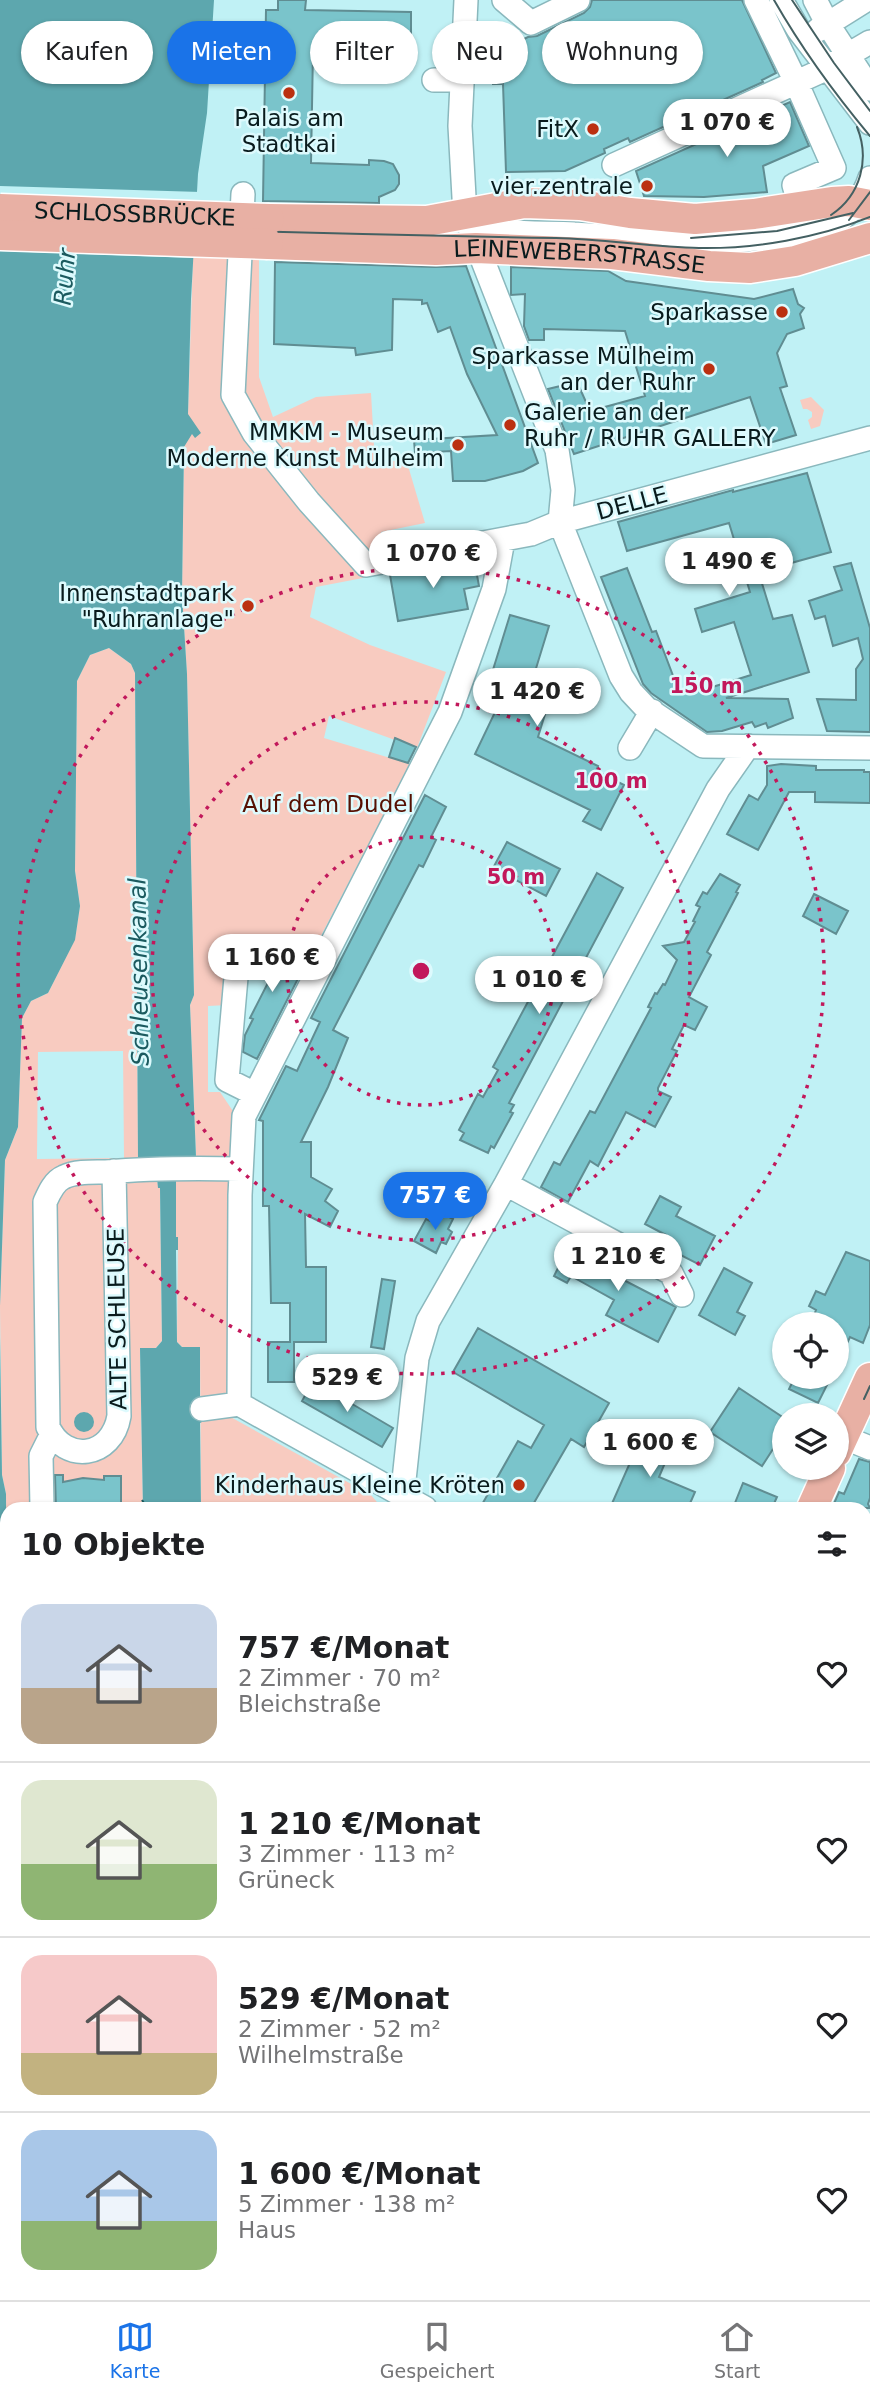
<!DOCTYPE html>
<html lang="de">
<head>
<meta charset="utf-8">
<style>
	body { margin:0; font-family:"DejaVu Sans",sans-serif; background:#f6f6f6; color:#202124; height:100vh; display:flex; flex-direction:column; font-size:26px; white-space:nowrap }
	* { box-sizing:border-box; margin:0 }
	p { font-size:23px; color:#757577 }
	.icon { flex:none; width:38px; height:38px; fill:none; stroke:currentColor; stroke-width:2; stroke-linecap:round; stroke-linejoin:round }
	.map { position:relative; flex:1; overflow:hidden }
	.panel { position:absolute; left:0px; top:1502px; width:872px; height:800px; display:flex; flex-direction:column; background:#fff; border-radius:21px 21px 0 0; box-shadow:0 2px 5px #0004 }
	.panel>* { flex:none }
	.banner { position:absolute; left:21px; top:21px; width:830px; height:63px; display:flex; gap:14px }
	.tools { position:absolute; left:772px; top:1312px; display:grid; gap:14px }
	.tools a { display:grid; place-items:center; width:77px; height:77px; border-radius:50%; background:#fff; box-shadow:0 2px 5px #0004; font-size:35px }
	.price { position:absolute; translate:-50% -60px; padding:0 16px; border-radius:24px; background:#fff; color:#222; font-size:23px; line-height:46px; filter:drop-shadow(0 2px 4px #0008) }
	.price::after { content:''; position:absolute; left:50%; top:42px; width:21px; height:16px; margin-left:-10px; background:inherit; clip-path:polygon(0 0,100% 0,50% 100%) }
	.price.current { background:#1a73e8; color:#fff }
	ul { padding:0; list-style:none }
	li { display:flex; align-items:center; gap:21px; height:175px; padding:0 21px }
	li+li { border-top:2px solid #e0e0e0 }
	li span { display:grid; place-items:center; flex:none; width:196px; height:140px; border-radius:21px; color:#555 }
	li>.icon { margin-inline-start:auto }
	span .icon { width:84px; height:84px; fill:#fffc; stroke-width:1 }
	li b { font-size:30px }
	h2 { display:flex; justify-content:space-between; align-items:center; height:84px; padding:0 21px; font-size:30px }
	.tag { padding:0 24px; border-radius:32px; background:#fff; box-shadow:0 2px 5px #0004; font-size:24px; line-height:63px }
	.tag.current { background:#1a73e8; color:#fff }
	.dock { display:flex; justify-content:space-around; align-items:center; height:98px; border-top:2px solid #e0e0e0; background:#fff; font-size:19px; color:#757577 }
	.dock a { display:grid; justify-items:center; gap:4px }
	.dock .current { color:#1a73e8 }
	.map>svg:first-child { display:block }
	.green { fill:#f8cbc0; fill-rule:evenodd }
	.water { fill:#5da7ae }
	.pier { fill:#c0f1f5 }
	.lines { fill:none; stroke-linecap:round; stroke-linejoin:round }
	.ferry { stroke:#1b5a5f; stroke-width:2; stroke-dasharray:9 7; stroke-linecap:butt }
	.building { fill:#7ac4cb; stroke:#608d92; stroke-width:2 }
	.minor-casing { stroke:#8ab8bd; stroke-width:26 }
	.major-casing { stroke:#fff; stroke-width:33 }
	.minor { stroke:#fff; stroke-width:23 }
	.major { stroke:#e8b0a4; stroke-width:30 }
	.tram { stroke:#446062; stroke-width:2 }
	.major-bridge-casing { stroke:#fff; stroke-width:33; stroke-linecap:butt }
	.major-bridge { stroke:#e8b0a4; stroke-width:30 }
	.ring { fill:none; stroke:#c2185b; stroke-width:3.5; stroke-dasharray:3.5 7 }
	.poi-dot { fill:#bb3011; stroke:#ddfafd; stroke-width:2.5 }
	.labels { text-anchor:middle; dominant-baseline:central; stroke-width:5; stroke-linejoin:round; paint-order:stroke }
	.poi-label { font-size:23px; fill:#091b1d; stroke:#ddfafd; text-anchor:end }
	.street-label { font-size:23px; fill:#091b1d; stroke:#ddfafd }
	.park-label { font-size:23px; fill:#561002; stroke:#ddfafd }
	.water-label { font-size:24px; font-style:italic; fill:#1b5a5f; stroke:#ddfafd }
	.centre { fill:#c2185b; stroke:#ddfafd; stroke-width:3.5 }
	.ring-label { font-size:21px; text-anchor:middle; font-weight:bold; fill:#c2185b; stroke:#ddfafd; stroke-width:5; stroke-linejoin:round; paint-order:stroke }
</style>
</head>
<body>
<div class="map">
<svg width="870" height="2300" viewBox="0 0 870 2300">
	<rect width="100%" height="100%" fill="#c0f1f5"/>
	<!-- green -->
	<path class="green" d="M193 257 259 259V377L273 417 316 397 371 393 375 464 406 459 425 523 381 532 389 573 316 587 310 617 370 645 446 672 417 748 329 716 324 738 410 764 310 957 255 936 247 935 240 955 228 961V1005L208 1006V1092H220L237 1117 227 1415 371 1495 382 1508H201L200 1348 182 1347 177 1342 178 1237H176L174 1163 184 1156H196L190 1005 194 994 187 674 182 595 184 446 192 433 188 414Z
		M811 397 824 410 820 426 811 429 808 420 812 417V412L807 409H803L800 400Z
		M109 648 131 664 135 673 138 1158H155L158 1187 160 1188 162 1341 156 1348H140L143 1508H7V1583L6 1494 2 1475 0 1306 5 1160 18 1127 22 1018 31 1001 48 993 75 939 80 906 75 871 77 681 90 655ZM123 1051 124 1158 37 1159 38 1052Z
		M90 2294H162L160 2300H89Z"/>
	<!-- water -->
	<path class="water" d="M0 0H214L207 113 198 174 191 299 188 414 201 433 195 438 192 434 184 447 182 595 187 674 194 995 190 1005 196 1157 184 1156 174 1163 176 1178V1237H178V1250H176L177 1342 182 1347H200V1413L202 1414V1422L200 1423 201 1508H143L140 1348H156L162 1341 160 1188H158L155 1158H138L135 673 131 664 109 648 90 655 77 681 75 871 80 906 75 940 48 993 31 1001 22 1018 18 1127 5 1160 0 1306Z
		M0 1337 2 1475 6 1494 7 1716 0 1717Z
		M74 1422a10 10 0 1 1 20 0a10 10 0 1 1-20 0Z
		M7 1798V2294H90L89 2300H0V1799Z"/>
	<!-- pier -->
	<path class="pier" d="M0 186 201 192 196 258 0 251Z"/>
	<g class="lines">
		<!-- ferry -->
		<path class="ferry" d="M142 1500 147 1508
			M52 2300 53 2294"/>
	</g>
	<!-- building -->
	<path class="building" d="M278 0H306L305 10 411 12V65L380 64V52L313 50 311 163 369 165V160L384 161 393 164 399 175V184L395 190 379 197V203L263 201 266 10H278Z
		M592 0H742L776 73 762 80 763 82 630 142 628 138 604 149 605 153 565 171 506 172 503 84H493V66H503V49L528 37 537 36 584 13 590 7Z
		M790 102 809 146 763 166 767 192 704 197 644 196 636 171Z
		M275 262 435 267 466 266 538 463 523 471 485 481H453L451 451 415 453 414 440 497 435 467 374 450 327 438 332 427 303 422 304V300L393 299 392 350 356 355 355 348 274 344Z
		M511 267 608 271 626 281 754 299 793 289 798 304 804 308 800 314 804 328 787 334 777 353 787 386 780 388 796 435 766 444 750 397 574 454 548 389 577 382 590 411 645 396 625 331 544 329V340H529L524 326 525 294 511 295Z
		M807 473 831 552 784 565 786 570 760 577 773 619 792 615 809 672 726 698 788 699 793 718 768 728 766 723 755 727 752 722 722 731 707 732 651 693 643 684 601 577 627 568 652 632 656 631 680 694 704 685 706 689 751 675 734 622 702 632 695 609 750 592 729 523 627 551 618 522 733 490V492Z
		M474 559 479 586 464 589 468 609 398 621 390 575Z
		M851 563 870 628V732L827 731 817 699 856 700V669L863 659 858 638 833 646 825 616 815 619 809 601 842 590 834 567Z
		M510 615 549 626 530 688 551 695 538 737 598 766 596 771 624 785 601 830 583 821 590 810 475 754 498 706 483 702Z
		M395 738 416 747 408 763 389 757Z
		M781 764 816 766V770H864V772H870V803L815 802V792H789L758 850 727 834 749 795 758 800 767 785V766Z
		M425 795 446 807 431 837 436 840 423 867 419 865 333 1030 348 1038 328 1087 301 1142H311V1177L332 1189 325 1201 338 1211 330 1227 305 1214 306 1267H326V1342H294V1382H268V1342H290V1303H271L269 1206H263V1121L259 1120 286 1066 297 1071 320 1022 311 1018Z
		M507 842 560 869 546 896 493 868Z
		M597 873 623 888 509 1103 514 1105 510 1112 513 1113 494 1148 491 1146 488 1153 460 1140 464 1133 459 1130 478 1094 483 1097 498 1070 493 1067Z
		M720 874 740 885 736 892 738 893 707 952 711 955 689 997 707 1007 695 1030 684 1025 672 1049 677 1051 658 1088V1091L671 1097 655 1127 626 1112 598 1166 590 1161 568 1202 541 1187 554 1162 560 1165 590 1111 595 1113 651 1008 648 1007 655 993 657 994 663 984 665 985 677 960 663 946 684 942 695 922 693 921 700 907 696 905 703 892 707 894Z
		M814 894 848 911 836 934 803 916Z
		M257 946 284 952 286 948 309 957 257 1059 243 1052 245 1035 253 1019 250 1018 274 971 253 966Z
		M660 1196 681 1207 676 1216 715 1236 700 1265 661 1245 666 1235 645 1224Z
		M436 1210 453 1219 448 1229 452 1232 446 1244 441 1242 436 1253 414 1241 426 1219 430 1221Z
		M569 1246 583 1254 586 1249 612 1263 608 1272 676 1307 658 1342 606 1315 614 1300 571 1276 567 1283 554 1276Z
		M846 1252 870 1261V1325L863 1343 850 1337 836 1367V1325H810L816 1310 809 1306 816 1291 825 1295Z
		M724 1268 752 1283 737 1312 745 1316 735 1335 699 1315Z
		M382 1279 395 1281 384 1349 371 1347Z
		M478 1328 609 1403 584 1447 571 1439 531 1508H480L518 1441 531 1448 544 1425 453 1372Z
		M795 1377H831L818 1403 789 1389Z
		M313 1381 393 1428 382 1447 302 1401Z
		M739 1388 784 1418V1432L762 1466 710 1432Z
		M644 1431 673 1444 659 1477 695 1492 688 1508H610Z
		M859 1459 870 1462V1498L868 1504 870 1508H832L839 1492 844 1494Z
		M55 1475H63V1482L83 1478 104 1480V1476H121V1508H56Z
		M743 1483 777 1497 772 1508H733Z"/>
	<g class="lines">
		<defs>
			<path id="minor" d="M466 0 460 126 465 215 557 450 563 490 560 522 621 676 631 692 646 708 703 746 870 748
				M504 0 531 23 578 0
				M756 0 796 82 834 168 794 185 800 206
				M781 0 798 29 870 123
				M815 0 827 23 870 89
				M818 30 866 0
				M434 80H460
				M614 165 819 72 870 42
				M243 194 233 395 254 433 309 502 366 565 531 534 560 522 870 438
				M465 215C478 221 490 227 504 230 526 235 551 232 574 234 639 238 701 245 766 238 787 236 810 233 829 225 849 218 864 197 870 178
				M630 748 652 711
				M237 966 227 1080 255 1094
				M114 1171 119 1416C112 1458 65 1464 48 1427L45 1202C49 1193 54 1181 64 1177 76 1171 93 1172 106 1172 151 1168 196 1168 241 1169
				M506 1184 671 1273 682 1295
				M239 1404 240 1195 244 1116 450 712 494 589 503 540
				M239 1404 425 1508
				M202 1409 239 1404
				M843 1437 870 1448
				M42 1508 41 1456 52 1434
				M401 1508 417 1358 428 1321 506 1184 718 789 748 746
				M864 1913 870 1902
				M849 2294 862 2300
				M635 2300 638 2294"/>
			<g id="major">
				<path d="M269 219 427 221 524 203 580 205 630 213 695 219 754 214 832 202 849 201 870 205"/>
				<path id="s1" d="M268 244 436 250 476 248 612 254 709 266 750 268 795 261 870 238"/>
				<path d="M836 1452 870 1378"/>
				<path d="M812 1508 830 1468"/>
				<path d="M864 1746 870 1749"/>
			</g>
		</defs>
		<!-- minor casing -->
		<use href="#minor" class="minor-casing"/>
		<!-- major casing -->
		<use href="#major" class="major-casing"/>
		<!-- minor -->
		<use href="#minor" class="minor"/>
		<!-- major -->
		<use href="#major" class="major"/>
		<!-- tram -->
		<path class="tram" d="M774 0C802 49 834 93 870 136
			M792 0 834 63 870 111
			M831 215C861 195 870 159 857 127
			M849 220 870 192
			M0 223C185 230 371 235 556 238 604 239 651 247 699 248 756 249 817 238 870 217
			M691 238 777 231 853 213
			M864 1399 870 1386"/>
		<defs>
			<g id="major-bridge">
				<path id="s2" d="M0 209 269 219"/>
				<path d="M0 235 268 244"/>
			</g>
		</defs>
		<!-- major-bridge casing -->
		<use href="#major-bridge" class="major-bridge-casing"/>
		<!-- major-bridge -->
		<use href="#major-bridge" class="major-bridge"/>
	</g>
	<!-- distance rings -->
	<g class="ring">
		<circle cx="421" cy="971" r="134"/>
		<circle cx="421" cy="971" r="269"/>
		<circle cx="421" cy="971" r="403"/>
	</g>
	<!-- markers -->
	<g class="poi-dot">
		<circle cx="289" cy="93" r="7"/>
		<circle cx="593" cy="129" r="7"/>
		<circle cx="647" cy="186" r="7"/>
		<circle cx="782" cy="312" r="7"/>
		<circle cx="709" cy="369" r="7"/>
		<circle cx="510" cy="425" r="7"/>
		<circle cx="458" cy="445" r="7"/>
		<circle cx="248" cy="606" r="7"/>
		<circle cx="519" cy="1485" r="7"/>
	</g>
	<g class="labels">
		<!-- poi labels -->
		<g class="poi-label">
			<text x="289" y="118" text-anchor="middle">Palais am<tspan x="289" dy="26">Stadtkai</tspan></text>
			<text x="579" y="129">FitX</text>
			<text x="633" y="186">vier.zentrale</text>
			<text x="768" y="312">Sparkasse</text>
			<text x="695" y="356">Sparkasse Mülheim<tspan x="695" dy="26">an der Ruhr</tspan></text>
			<text x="524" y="412" text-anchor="start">Galerie an der<tspan x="524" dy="26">Ruhr / RUHR GALLERY</tspan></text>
			<text x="444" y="432">MMKM - Museum<tspan x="444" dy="26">Moderne Kunst Mülheim</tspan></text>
			<text x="234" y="593">Innenstadtpark<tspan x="234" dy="26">"Ruhranlage"</tspan></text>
			<text x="505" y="1485">Kinderhaus Kleine Kröten</text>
		</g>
		<!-- street labels -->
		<g class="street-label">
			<text stroke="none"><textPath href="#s2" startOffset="135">SCHLOSSBRÜCKE</textPath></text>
			<text stroke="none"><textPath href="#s1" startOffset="312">LEINEWEBERSTRASSE</textPath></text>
			<text transform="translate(632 503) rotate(-15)">DELLE</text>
			<text transform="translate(117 1319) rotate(-91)">ALTE SCHLEUSE</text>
		</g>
		<!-- park labels -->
		<g class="park-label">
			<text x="328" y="804">Auf dem Dudel</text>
		</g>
		<!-- water labels -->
		<g class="water-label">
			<text transform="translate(65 277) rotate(-85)">Ruhr</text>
			<text transform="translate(139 972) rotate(-91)">Schleusenkanal</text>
		</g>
	</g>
	<circle cx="421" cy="971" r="10" class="centre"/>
	<g class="ring-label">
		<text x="706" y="693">150 m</text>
		<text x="611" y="788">100 m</text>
		<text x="516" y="884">50 m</text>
	</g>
</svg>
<div class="tools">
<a><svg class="icon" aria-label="locate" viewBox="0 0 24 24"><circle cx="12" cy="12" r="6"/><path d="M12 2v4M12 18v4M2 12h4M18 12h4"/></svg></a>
<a><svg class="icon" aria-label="layers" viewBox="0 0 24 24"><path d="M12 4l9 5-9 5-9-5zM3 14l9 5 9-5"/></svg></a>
</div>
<b class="price" style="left:727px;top:159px">1 070 €</b>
<b class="price" style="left:433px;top:590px">1 070 €</b>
<b class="price" style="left:729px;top:598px">1 490 €</b>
<b class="price" style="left:537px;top:728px">1 420 €</b>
<b class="price" style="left:272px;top:994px">1 160 €</b>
<b class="price" style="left:539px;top:1016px">1 010 €</b>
<b class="price current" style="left:435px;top:1232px">757 €</b>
<b class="price" style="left:618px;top:1293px">1 210 €</b>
<b class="price" style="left:347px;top:1414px">529 €</b>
<b class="price" style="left:650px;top:1479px">1 600 €</b>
<div class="banner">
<a class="tag">Kaufen</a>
<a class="tag current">Mieten</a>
<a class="tag">Filter</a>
<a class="tag">Neu</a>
<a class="tag">Wohnung</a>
</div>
<section class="panel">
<h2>10 Objekte<svg class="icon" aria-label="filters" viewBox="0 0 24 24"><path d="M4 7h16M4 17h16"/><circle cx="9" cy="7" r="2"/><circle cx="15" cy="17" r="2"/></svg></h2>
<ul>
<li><span style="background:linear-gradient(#c9d6e8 60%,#b9a48a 0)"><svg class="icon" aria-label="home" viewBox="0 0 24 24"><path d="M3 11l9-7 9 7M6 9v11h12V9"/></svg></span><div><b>757 €/Monat</b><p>2 Zimmer · 70 m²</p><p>Bleichstraße</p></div><svg class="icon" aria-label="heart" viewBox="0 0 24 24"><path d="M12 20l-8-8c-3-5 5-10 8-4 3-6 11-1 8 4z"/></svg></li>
<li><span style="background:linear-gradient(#dfe7d0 60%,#8fb573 0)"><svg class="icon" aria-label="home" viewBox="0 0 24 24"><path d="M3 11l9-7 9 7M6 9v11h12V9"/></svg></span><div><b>1 210 €/Monat</b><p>3 Zimmer · 113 m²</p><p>Grüneck</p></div><svg class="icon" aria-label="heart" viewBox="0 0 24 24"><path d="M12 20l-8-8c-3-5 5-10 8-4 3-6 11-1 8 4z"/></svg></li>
<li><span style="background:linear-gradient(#f6c9c9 70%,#c2b280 0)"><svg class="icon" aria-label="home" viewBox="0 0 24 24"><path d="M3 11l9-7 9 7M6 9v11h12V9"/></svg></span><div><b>529 €/Monat</b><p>2 Zimmer · 52 m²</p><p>Wilhelmstraße</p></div><svg class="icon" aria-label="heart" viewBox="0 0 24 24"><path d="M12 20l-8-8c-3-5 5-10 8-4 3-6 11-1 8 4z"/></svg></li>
<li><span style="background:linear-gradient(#a9c7e8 65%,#8fb573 0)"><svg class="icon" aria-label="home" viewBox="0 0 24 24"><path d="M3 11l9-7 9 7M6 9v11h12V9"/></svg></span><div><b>1 600 €/Monat</b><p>5 Zimmer · 138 m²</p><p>Haus</p></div><svg class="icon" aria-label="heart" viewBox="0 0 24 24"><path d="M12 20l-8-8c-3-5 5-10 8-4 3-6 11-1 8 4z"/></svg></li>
</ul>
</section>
</div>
<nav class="dock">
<a class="current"><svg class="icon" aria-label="map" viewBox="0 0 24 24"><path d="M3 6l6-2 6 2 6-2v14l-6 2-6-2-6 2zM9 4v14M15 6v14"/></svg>Karte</a>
<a><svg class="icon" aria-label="saved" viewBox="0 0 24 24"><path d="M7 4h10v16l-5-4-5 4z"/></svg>Gespeichert</a>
<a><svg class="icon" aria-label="home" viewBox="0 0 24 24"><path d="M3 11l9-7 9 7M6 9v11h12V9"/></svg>Start</a>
</nav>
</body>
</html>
